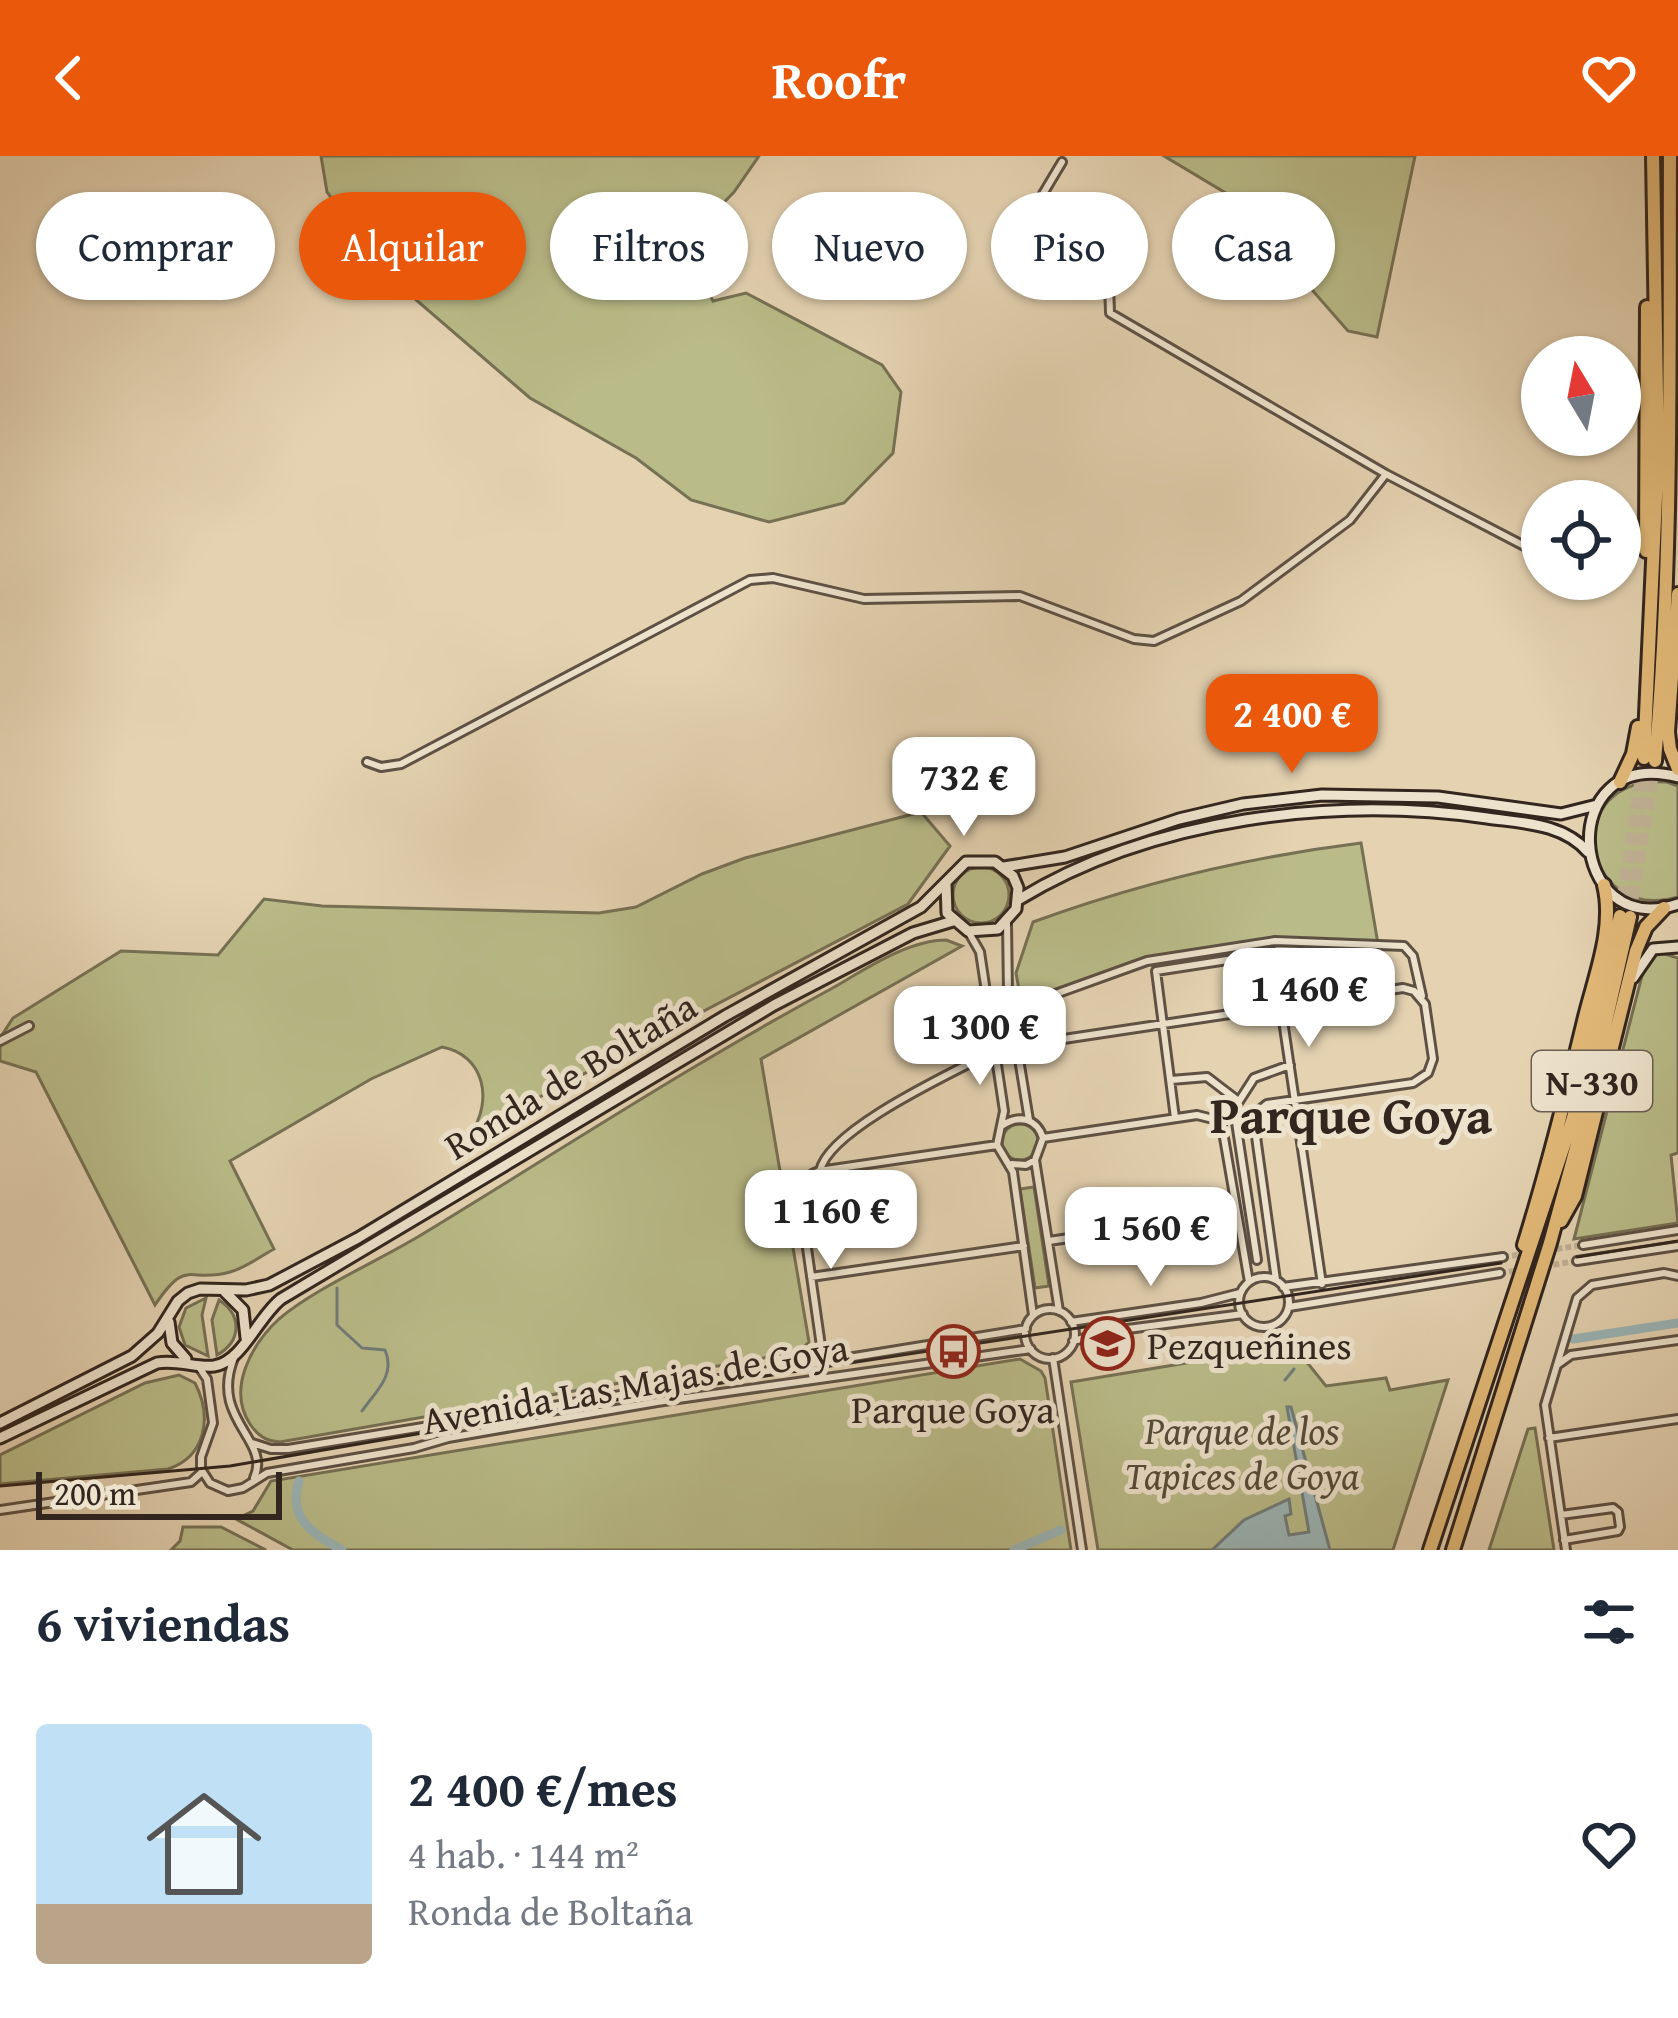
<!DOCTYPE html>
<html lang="es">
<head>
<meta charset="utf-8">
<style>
	body { margin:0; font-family:"Gentium Book Plus",serif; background:#f2f2f3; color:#1f2937; height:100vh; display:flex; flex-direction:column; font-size:45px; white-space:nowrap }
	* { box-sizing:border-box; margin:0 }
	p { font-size:39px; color:#747a83 }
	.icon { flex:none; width:66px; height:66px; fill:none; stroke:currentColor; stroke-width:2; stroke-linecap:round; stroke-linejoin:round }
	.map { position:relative; height:1394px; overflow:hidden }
	.side { display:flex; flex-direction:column; background:#fff; flex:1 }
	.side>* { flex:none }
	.top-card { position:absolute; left:36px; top:36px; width:1608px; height:108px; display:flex; gap:24px }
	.needle { width:78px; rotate:350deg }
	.controls { position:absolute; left:1521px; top:180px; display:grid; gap:24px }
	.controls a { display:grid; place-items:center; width:120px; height:120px; border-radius:50%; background:#fff; box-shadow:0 3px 9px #0004; font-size:60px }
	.scale { position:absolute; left:36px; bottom:30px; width:246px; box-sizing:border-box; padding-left:12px; border:6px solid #32261f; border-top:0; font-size:33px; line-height:42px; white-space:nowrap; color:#32261f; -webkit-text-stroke:9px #ede2cc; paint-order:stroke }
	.price { position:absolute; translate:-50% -102px; padding:0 27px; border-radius:24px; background:#fff; color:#222; font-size:39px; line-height:78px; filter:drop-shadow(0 3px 6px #0008) }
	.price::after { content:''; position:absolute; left:50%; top:72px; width:36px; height:27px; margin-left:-18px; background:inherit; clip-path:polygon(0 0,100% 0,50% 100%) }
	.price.active { background:#ea580c; color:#fff }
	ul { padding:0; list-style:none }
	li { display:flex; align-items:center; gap:36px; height:300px; padding:0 36px }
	li span { display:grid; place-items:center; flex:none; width:336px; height:240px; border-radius:12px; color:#555 }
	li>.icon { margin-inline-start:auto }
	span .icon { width:144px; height:144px; fill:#fffc; stroke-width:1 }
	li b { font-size:51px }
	h2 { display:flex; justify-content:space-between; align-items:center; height:144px; padding:0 36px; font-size:51px }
	.chip { padding:0 42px; border-radius:54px; background:#fff; box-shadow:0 3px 9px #0004; font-size:42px; line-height:108px }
	.chip.active { background:#ea580c; color:#fff }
	header { display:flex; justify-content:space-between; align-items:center; height:156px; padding:0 36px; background:#ea580c; color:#fff; font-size:54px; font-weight:800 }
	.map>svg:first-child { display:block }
	.green { fill:#b9bb88; stroke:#767054; stroke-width:3 }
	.water { fill:#9bb5b7; stroke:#717c7a; stroke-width:3 }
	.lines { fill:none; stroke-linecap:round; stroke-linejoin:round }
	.stream { stroke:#717c7a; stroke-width:3 }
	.canal { stroke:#9bb5b7; stroke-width:9 }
	.street-tunnel { stroke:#c0b094; stroke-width:6; stroke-dasharray:6 3; stroke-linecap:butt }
	.highway-tunnel { stroke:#c0b094; stroke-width:12; stroke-dasharray:12 6; stroke-linecap:butt }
	.street-casing { stroke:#5e5144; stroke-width:12 }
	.secondary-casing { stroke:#32261f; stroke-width:15 }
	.highway-casing { stroke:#32261f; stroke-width:18 }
	.street { stroke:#ede2cc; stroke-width:6 }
	.secondary { stroke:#ede2cc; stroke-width:9 }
	.highway { stroke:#e2b978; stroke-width:12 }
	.tram { stroke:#32261f; stroke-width:3 }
	.labels { text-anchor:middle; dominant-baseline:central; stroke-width:10; stroke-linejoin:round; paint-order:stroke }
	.shield { fill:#ede2cc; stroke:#6a5e53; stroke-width:3 }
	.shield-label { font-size:36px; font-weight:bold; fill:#32261f }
	.street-label { font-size:39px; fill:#32261f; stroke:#ede2cc }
	.poi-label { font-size:39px; fill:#32261f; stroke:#ede2cc; text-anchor:start }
	.park-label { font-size:39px; font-style:italic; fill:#544b39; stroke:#ede2cc }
	.district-label { font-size:51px; font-weight:bold; fill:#32261f; stroke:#ede2cc }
</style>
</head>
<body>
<header><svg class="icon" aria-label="back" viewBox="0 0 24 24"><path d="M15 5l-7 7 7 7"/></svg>Roofr<svg class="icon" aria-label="heart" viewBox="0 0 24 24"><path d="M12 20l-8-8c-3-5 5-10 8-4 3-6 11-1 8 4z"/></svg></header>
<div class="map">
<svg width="1678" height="1394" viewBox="0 0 1678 1394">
	<rect width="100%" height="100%" fill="#e4d2b1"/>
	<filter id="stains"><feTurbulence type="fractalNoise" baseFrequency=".00167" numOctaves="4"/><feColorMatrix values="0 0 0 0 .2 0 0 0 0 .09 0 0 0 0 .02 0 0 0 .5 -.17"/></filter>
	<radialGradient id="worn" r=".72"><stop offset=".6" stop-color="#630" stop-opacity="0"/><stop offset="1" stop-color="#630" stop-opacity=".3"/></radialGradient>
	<!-- green -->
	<path class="green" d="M321 0H759L734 36 698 73 661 57 613 54 611 89 623 118 701 122 713 145 746 137 882 209 901 236 893 297 844 347 769 366 691 344 636 302 530 242 386 118 327 36Z
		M1164 0H1415L1377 181 1348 175 1229 39Z
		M1667 626 1678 630V741C1579 769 1558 618 1667 626Z
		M921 656 950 690 908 748 471 977C493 945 485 899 442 891L371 923 230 1005 274 1093C261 1100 245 1112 230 1116 188 1128 188 1100 155 1149L36 916 0 905V882L13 862 121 795 218 799 264 743 322 750 599 757 636 751 702 718 745 702Z
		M1361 687 1378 788 1275 785 1148 805 1022 850 1016 817 1033 766C1140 727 1248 701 1361 687Z
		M953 739a28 28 0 1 1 56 0a28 28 0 1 1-56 0Z
		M946 784 962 790 761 903 809 1186 798 1196 280 1286C266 1285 258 1280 250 1268 227 1233 251 1189 279 1163 312 1134 380 1104 421 1079 556 997 690 909 829 834 863 815 907 784 946 784Z
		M1659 796 1678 802V997L1671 999 1678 1067 1574 1083 1644 812Z
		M1002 986a18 18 0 1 1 36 0a18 18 0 1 1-36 0Z
		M1034 1031 1049 1130 1035 1132 1020 1033Z
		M206 1142 202 1159 208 1200 185 1189 179 1171 186 1152Z
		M219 1144C242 1159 242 1185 217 1199L212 1164Z
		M1289 1184 1326 1230 1386 1222 1390 1234 1448 1224 1393 1394H1098L1071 1226 1271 1193Z
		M1020 1203 1041 1215 1045 1222 1071 1394H293L236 1363 253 1355 271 1325Z
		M179 1219 195 1227C213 1262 205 1301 168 1313L0 1328V1299L145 1227Z
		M1535 1272 1554 1394H1489L1528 1273Z
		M183 1371H221L266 1394H171L180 1385Z"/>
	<!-- water -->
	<path class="water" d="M1287 1251H1291L1330 1394H1212L1244 1364 1289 1343 1291 1358 1285 1360 1289 1379 1309 1376Z"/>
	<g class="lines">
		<!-- stream -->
		<path class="stream" d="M337 1132V1169L362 1192 385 1194C396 1219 376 1235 362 1255
			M1285 1224 1294 1213"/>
		<!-- canal -->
		<path class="canal" d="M1573 1183 1678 1167
			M299 1325C287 1362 313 1378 342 1394
			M1014 1394 1061 1374"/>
		<!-- street-tunnel -->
		<path class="street-tunnel" d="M1503 1101 1583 1089
			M1500 1117 1577 1105"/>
		<!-- highway-tunnel -->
		<path class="highway-tunnel" d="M1620 760 1644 602
			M1630 760 1655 605"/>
		<defs>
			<path id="street" d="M1062 6 1022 73 1019 87 1059 113C1108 85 1109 117 1110 157L1386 318 1532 394H1542
				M1620 394 1646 391
				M367 606 381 611 401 608 750 424 773 422 864 443 1020 440 1134 483 1154 485 1241 445 1350 364 1386 318
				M1007 768 1008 836 1029 964
				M968 775 980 796 1004 955 997 989 1013 1016 1033 1159
				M1011 854 1147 805 1275 785 1404 790 1413 800 1422 840
				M0 885 29 870
				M997 903 1017 890 1403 832 1414 835 1425 848 1433 903 1428 917 1413 927 1267 948 1253 959 1276 1124
				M1171 924 1207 921 1237 944
				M1175 962 1156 815 1273 797 1322 1128
				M1003 969C1020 958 1037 963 1043 982L1035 1004 1026 1009 1012 1008
				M1043 982 1197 959 1217 964 1222 970 1249 1126
				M1035 1004 1059 1155
				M820 1015C828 973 956 915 996 894
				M1049 1085 1237 1057
				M1583 1089 1678 1074
				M1257 1104 1234 953 1254 922 1290 909
				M1577 1105 1678 1090
				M811 1121 1024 1090
				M1239 1146a25 25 0 1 1 50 0a25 25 0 1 1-50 0Z
				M1283 1131 1503 1101
				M1289 1151 1500 1117
				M1025 1178a25 25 0 1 1 50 0a25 25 0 1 1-50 0Z
				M1071 1166 1201 1147 1240 1137
				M1073 1185 1112 1175 1243 1158
				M234 1202C209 1264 272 1284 254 1322
				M1053 1202 1082 1394
				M823 1204 801 1050C800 1031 800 1022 819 1015L997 989
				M1557 1209 1571 1199 1678 1184
				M199 1211 207 1223 213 1267 201 1301V1313L210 1327 228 1335 243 1332 267 1317 414 1292 448 1282 657 1246 1031 1193
				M1549 1282 1678 1263
				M252 1287 271 1293H288L1026 1173
				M0 1354 191 1326 201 1317
				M1561 1359 1613 1352 1618 1356 1620 1371 1618 1375 1564 1384
				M1566 1394 1545 1249 1577 1142 1592 1129 1664 1117 1678 1120"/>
			<path id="secondary" d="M1678 621C1553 589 1567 786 1678 748
				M1004 711 1065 701 1179 663 1243 648 1322 639 1438 641 1561 658 1597 649
				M1018 744C1152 662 1334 640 1487 662 1522 667 1563 667 1588 696
				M1633 822 1653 793 1678 791
				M225 1136 243 1154 246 1182
				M169 1166 172 1187 186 1203
				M0 1267 132 1200 158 1177 178 1145 188 1137 200 1133 246 1134 269 1129 358 1082 725 860 921 751 966 706H995L1013 720 1018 732 1016 753 998 773 968 775 947 757 946 728
				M0 1282 157 1207C177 1203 194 1212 214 1210 242 1206 258 1161 281 1143L774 849 913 777 953 765"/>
			<path id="highway" d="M1646 395 1647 151
				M1678 438 1668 576 1670 593 1678 613
				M1644 602 1658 298 1653 0
				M1655 605C1673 404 1669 202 1670 0
				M1620 626 1633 598 1638 571
				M1561 1065 1575 1040 1636 795 1646 771 1664 752
				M1524 1089C1547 1015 1566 940 1584 865 1594 822 1615 773 1604 729
				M1430 1394 1573 962 1620 760
				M1453 1394 1550 1087 1582 970 1630 761"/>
		</defs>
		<!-- street casing -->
		<use href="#street" class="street-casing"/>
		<!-- secondary casing -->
		<use href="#secondary" class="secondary-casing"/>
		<!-- highway casing -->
		<use href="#highway" class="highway-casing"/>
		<!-- street -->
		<use href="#street" class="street"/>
		<!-- secondary -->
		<use href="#secondary" class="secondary"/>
		<!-- highway -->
		<use href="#highway" class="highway"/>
		<!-- tram -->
		<path class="tram" d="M1577 1101 1678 1085
			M0 1330 230 1310 655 1237 1501 1107"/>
	</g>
	<!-- icons -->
	<defs>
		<symbol id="school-ring" viewBox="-11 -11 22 22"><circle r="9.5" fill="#ede2cc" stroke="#8f2418" stroke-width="1.5"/><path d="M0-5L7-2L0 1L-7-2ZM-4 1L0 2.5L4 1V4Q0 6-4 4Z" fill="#8f2418"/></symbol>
		<symbol id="bus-ring" viewBox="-11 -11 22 22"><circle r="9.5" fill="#ede2cc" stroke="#8f2418" stroke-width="1.5"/><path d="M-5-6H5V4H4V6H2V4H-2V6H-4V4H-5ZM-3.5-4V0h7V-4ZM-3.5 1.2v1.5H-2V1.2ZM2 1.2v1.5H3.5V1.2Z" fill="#8f2418"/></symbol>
	</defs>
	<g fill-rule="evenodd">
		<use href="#school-ring" x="1078" y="1158" width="59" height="59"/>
		<use href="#bus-ring" x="924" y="1166" width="59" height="59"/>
	</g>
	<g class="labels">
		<!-- shield labels -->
		<rect class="shield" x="1532" y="895" width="120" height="60" rx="9"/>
		<g class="shield-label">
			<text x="1592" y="925">N-330</text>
		</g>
		<!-- street labels -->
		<g class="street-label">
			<text transform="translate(570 919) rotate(-31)">Ronda de Boltaña</text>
			<text transform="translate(635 1227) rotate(-10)">Avenida Las Majas de Goya</text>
		</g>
		<!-- poi labels -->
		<g class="poi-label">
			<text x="1147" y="1188">Pezqueñines</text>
			<text x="953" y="1252" text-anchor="middle">Parque Goya</text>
		</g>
		<!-- park labels -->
		<g class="park-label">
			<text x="1242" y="1273">Parque de los<tspan x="1242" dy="45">Tapices de Goya</tspan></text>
		</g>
		<!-- district labels -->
		<g class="district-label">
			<text x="1351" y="958">Parque Goya</text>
		</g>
	</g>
	<rect width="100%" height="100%" filter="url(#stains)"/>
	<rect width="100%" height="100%" fill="url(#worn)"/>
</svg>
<div class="controls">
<a><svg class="needle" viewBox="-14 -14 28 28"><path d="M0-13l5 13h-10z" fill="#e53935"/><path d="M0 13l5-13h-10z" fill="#747a83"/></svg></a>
<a><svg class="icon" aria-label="locate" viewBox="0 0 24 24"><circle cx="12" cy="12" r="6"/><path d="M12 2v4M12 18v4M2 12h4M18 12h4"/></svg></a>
</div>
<div class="scale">200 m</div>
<b class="price active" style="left:1292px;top:620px">2 400 €</b>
<b class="price" style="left:964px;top:683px">732 €</b>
<b class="price" style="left:1309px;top:894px">1 460 €</b>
<b class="price" style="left:980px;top:932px">1 300 €</b>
<b class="price" style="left:831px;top:1116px">1 160 €</b>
<b class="price" style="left:1151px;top:1133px">1 560 €</b>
<div class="top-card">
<a class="chip">Comprar</a>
<a class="chip active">Alquilar</a>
<a class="chip">Filtros</a>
<a class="chip">Nuevo</a>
<a class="chip">Piso</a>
<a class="chip">Casa</a>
</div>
</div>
<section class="side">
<h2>6 viviendas<svg class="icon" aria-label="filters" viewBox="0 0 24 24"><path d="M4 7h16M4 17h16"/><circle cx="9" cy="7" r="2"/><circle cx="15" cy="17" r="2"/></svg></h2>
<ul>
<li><span style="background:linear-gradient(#bfe0f5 75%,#b9a48a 0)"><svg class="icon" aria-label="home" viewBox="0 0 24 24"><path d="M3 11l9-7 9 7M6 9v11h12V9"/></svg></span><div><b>2 400 €/mes</b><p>4 hab. · 144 m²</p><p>Ronda de Boltaña</p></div><svg class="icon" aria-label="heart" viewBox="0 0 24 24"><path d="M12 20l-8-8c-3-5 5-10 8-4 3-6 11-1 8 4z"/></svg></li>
</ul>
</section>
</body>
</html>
